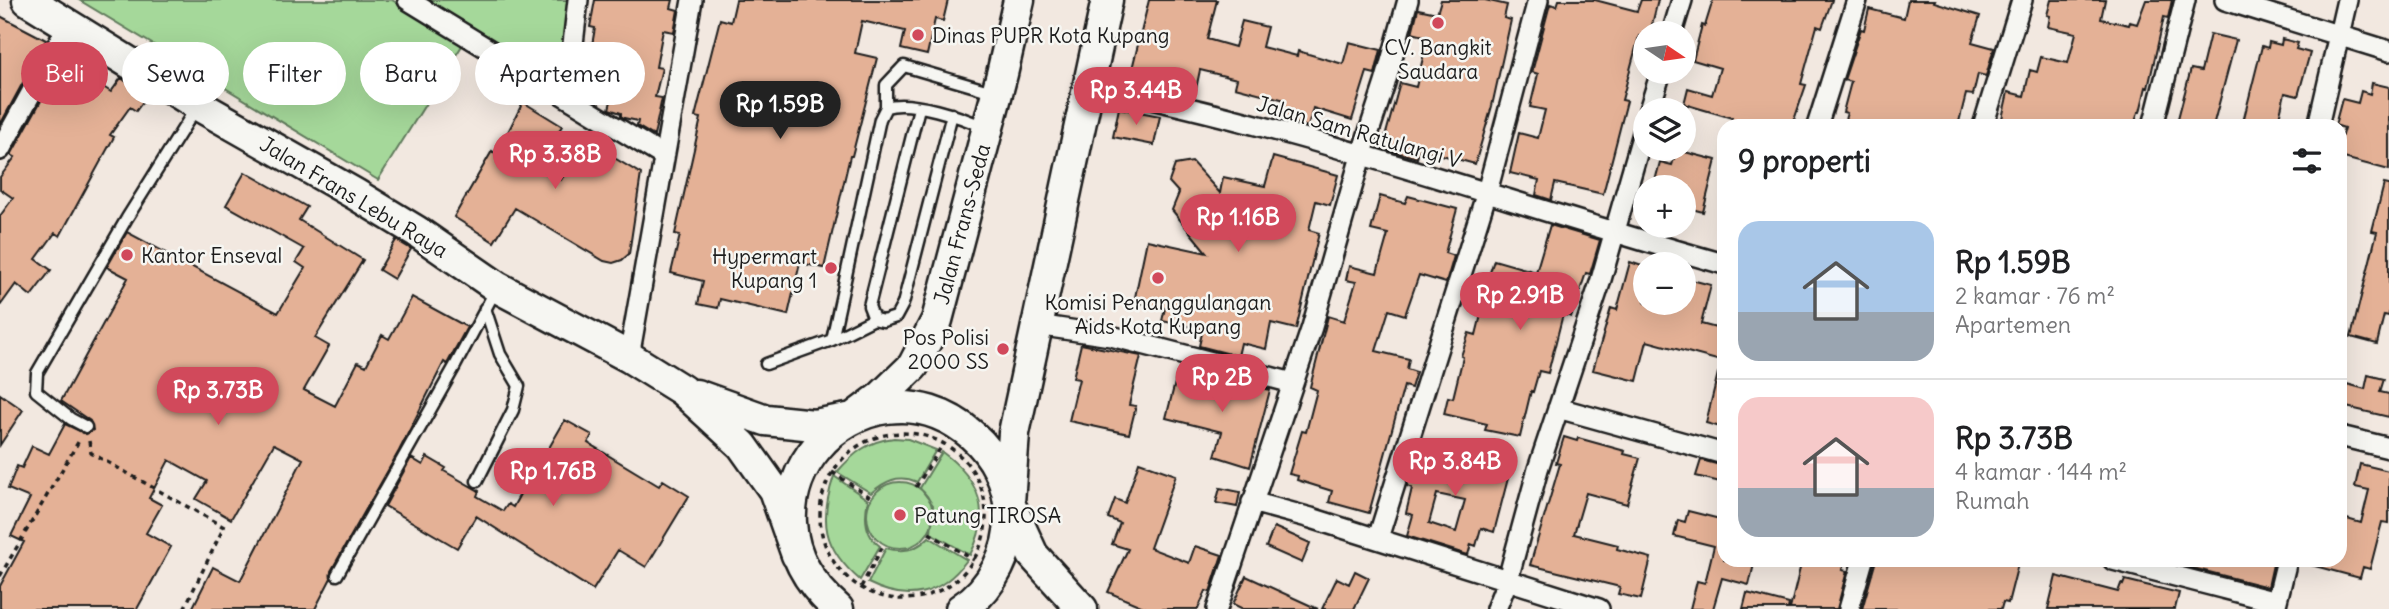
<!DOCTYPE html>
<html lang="id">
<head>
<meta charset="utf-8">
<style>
	body { margin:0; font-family:Delius,sans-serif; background:#f6f6f6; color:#202124; height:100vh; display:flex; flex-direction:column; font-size:26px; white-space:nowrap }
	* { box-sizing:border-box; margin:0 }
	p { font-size:23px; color:#757577 }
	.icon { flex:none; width:38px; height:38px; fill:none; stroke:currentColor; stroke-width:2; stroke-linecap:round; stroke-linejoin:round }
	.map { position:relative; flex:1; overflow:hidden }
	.sheet { position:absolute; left:1717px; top:119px; width:630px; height:448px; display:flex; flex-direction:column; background:#fff; border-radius:21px; box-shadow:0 7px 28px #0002 }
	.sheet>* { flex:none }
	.top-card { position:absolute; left:21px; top:42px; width:665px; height:63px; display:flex; gap:14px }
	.needle { width:46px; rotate:103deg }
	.controls { position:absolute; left:1633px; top:21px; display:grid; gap:14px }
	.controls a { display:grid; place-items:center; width:63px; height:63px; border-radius:50%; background:#fff; box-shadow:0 7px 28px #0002; font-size:35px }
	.price { position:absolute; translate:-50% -60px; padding:0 16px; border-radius:24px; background:#d1495b; color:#fff; font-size:23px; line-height:46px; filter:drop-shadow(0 2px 4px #0008) }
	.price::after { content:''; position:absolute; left:50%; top:42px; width:21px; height:16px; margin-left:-10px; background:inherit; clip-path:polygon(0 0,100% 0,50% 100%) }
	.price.current { background:#222; color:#fff }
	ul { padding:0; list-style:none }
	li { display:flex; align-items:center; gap:21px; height:175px; padding:0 21px }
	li+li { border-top:2px solid #e0e0e0 }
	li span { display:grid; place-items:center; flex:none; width:196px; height:140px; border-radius:21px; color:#555 }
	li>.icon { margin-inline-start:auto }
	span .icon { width:84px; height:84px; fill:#fffc; stroke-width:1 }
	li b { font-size:30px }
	h2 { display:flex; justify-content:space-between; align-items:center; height:84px; padding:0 21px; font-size:30px }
	.pill { padding:0 24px; border-radius:32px; background:#fff; box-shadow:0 7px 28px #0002; font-size:24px; line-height:63px }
	.pill.current { background:#d1495b; color:#fff }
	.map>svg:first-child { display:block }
	.green { fill:#a5d89a; stroke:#607a5b; stroke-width:2 }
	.building { fill:#e4b196; stroke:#1c1c1c; stroke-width:2; fill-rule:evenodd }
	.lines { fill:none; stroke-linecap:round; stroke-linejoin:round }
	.lane-casing { stroke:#1c1c1c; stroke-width:15 }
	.street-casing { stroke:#1c1c1c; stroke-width:24 }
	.primary-casing { stroke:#1c1c1c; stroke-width:35 }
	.path { stroke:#1c1c1c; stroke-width:3.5; stroke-dasharray:5 5; stroke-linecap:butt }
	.lane { stroke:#f6f6f2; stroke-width:10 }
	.street { stroke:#f6f6f2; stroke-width:19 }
	.primary { stroke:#f6f6f2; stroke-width:30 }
	.poi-dot { fill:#d1495b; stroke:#f6f6f2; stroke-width:2.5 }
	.labels { text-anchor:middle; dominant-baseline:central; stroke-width:5; stroke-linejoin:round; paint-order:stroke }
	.poi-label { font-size:21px; fill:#1c1c1c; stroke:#f6f6f2; text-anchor:start }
	.street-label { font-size:21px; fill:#1c1c1c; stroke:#f6f6f2 }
</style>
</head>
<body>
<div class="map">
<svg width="2389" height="609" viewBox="0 0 2389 609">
	<rect width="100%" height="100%" fill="#f2e8e0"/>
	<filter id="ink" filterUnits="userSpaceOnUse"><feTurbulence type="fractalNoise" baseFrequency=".0143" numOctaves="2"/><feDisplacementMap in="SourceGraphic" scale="14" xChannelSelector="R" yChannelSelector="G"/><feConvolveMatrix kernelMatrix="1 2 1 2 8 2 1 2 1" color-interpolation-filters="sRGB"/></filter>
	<g filter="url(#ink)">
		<!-- green -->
		<path class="green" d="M79 0H392L463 44 378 180Z
			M421 0H569L556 82Z
			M894 438 908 439 936 450 917 482C898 474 885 481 871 493L837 472C854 453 868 441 894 438Z
			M942 452C979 479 993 512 970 555L931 533 933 505 920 488Z
			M834 476 868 500C864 517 865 535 880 546L860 580C823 548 819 521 834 476Z
			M867 515a33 33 0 1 1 66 0a33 33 0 1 1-66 0Z
			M929 537 967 560C940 596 908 603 868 583L886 548C903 553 917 550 929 537Z"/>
		<!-- building -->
		<path class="building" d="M595 0H673L671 8 678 10 674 32 663 30 656 67 662 68 655 97 662 98 654 136 637 126 638 121 624 118 621 116V113L609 109 612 97 589 93 590 85 581 83 583 67 588 68 595 28 590 27Z
			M736 0H948L943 21 935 19 927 55 901 49 905 31 862 21 855 53 877 58 852 156H850L824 268 800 263 788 315 720 299 718 308 698 304 703 281 671 273 680 235 675 234 701 118 695 117 720 19 731 22Z
			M1149 0H1217L1207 39 1235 47 1242 21 1267 27 1262 47 1297 56 1298 51 1343 64 1349 42 1381 50 1375 74 1367 72 1352 120 1313 108 1308 127 1280 119 1285 100 1235 87 1237 79 1200 70 1196 89 1131 73Z
			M1441 0H1485L1507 5 1504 18 1511 20 1492 106 1475 164 1420 149 1417 158 1382 148 1400 83 1416 87 1428 37 1412 33 1418 9 1437 13Z
			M1559 0H1595L1637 11 1641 0H1658L1650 33H1645V38L1639 36 1622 100 1627 101 1603 194 1555 183 1551 200 1536 195 1539 180 1510 173 1519 133 1538 138 1545 110 1530 107 1538 74 1532 72 1550 4 1557 6Z
			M1713 0H1832L1822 28 1817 26 1801 84 1806 85 1792 126H1730L1732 118 1684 104 1688 88 1712 95 1720 68 1693 60 1702 25 1705 26Z
			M1908 0H1935L1934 2 1980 16 1972 42 1994 48 1986 76 1978 74 1973 95 1966 94 1958 126H1843L1847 113 1843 112 1851 82 1844 80 1861 29 1864 30 1869 9 1904 18Z
			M2051 0H2105L2101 19 2129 25 2130 22 2137 24 2146 0H2172L2168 18 2164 17 2148 88 2146 87 2140 112H2138L2134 126H2015L2001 123 2008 92 2024 96 2030 70 2037 72 2041 57 2068 63 2076 33 2048 27 2050 16 2047 15Z
			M0 16 46 40 0 125Z
			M2210 34 2236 40 2213 126H2176L2191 69 2201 71Z
			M2282 39 2298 43 2296 49 2310 53 2298 96 2285 93 2277 126H2242L2262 46 2268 48 2269 42 2281 45Z
			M63 61 111 92 121 78 147 96 136 111 130 107 110 135 114 137 60 236 55 233 36 259 51 270 31 296 16 284 0 306V216L13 198 0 189V177L15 157 11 155Z
			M2372 83 2389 87V170L2340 157V142L2344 128 2335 125 2342 99 2358 103 2361 91 2370 94Z
			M523 102 562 126 537 165 561 180 586 141 641 174 629 254 622 260 613 263 604 261 515 208 494 242 454 217 492 151 497 154Z
			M1119 108 1160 116 1154 145 1113 137Z
			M1677 150 1716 160 1703 212 1684 207V187H1659L1661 182 1655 181 1660 162 1672 165Z
			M1273 157 1338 175 1330 205 1316 201 1309 230 1319 233 1296 329 1271 323 1266 349 1241 343 1238 356 1199 346 1203 329 1162 321 1165 308 1134 302 1147 240 1207 253 1172 210 1179 193 1169 182 1175 165 1192 162 1220 193 1223 177 1265 186Z
			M245 172 307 207 299 220 363 260 315 338 329 346 304 390 335 406 358 362 366 366 382 335 389 339 412 297 467 327 447 364 444 362 399 451 331 571V578L315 609H192L213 567 240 581 303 459 274 444 231 519 196 499 207 481 169 460 149 498 162 505 146 533 171 547 137 609H0V586L24 542 11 536 30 498 8 489 17 466 22 468 32 446 49 454 65 424 86 434 93 430 90 421 61 401 128 278 107 267 127 232 278 313 305 268 296 262 304 249 226 205Z
			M2384 184 2389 185V316L2384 315 2377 344 2351 337 2377 232 2372 231Z
			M1380 196 1405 203 1408 196 1457 209 1445 253 1454 256 1446 283 1419 275 1405 315 1389 310 1376 351 1409 359 1407 369 1416 372 1411 388 1404 386 1369 513 1329 502 1332 491 1297 480 1298 476 1289 474 1302 431 1306 432 1317 390 1310 387 1328 316 1344 321 1356 282 1346 280 1349 266 1377 273 1388 234 1371 230Z
			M1550 225 1600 240 1590 274 1586 273 1571 317 1563 314 1548 373 1539 371 1533 392 1531 391 1520 437 1485 430 1487 424 1444 414 1448 397 1453 398 1463 357 1461 356 1469 333 1476 335 1486 295 1483 294 1494 260 1536 272Z
			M396 240 411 249 394 279 379 270Z
			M1630 262 1645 267V303H1684V278L1711 285 1701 324 1724 330V362L1647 341 1637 381 1593 370 1611 308 1617 310Z
			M1081 344 1141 356 1129 405 1136 406 1129 434 1069 421 1079 379 1073 378Z
			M1718 373H1724V428L1706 423Z
			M1177 375 1227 387 1229 379 1270 390 1250 467 1215 456 1222 432 1166 418Z
			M2368 375 2384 379 2380 392 2389 394V417L2342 406 2347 384 2365 389Z
			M0 394 23 410 0 445Z
			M565 420 592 435 588 443 659 486 663 480 689 496 646 567 618 550 593 590 476 516 457 548 385 506 411 458 423 465 427 457 446 468 444 471 479 491 477 496 503 511 508 504 513 507 525 485 527 486Z
			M1564 437 1577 441 1578 438 1625 451 1624 454 1640 458 1627 504 1586 493 1574 534 1618 545 1617 549 1651 558 1641 599 1618 594 1620 587 1530 565 1560 464 1556 463Z
			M1420 447 1476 461 1478 453 1512 463 1494 532 1481 528 1476 546 1471 544 1468 555 1407 536 1413 515 1406 513 1412 488 1407 486ZM1437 494 1465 500 1456 532 1429 523Z
			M1701 460 1724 466V483L1696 476Z
			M1139 462 1176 475 1150 548 1189 563 1195 546 1222 555 1210 592 1206 591 1198 609H1148L1108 592 1128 549 1112 544 1120 523 1108 518 1115 499 1125 503Z
			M2360 464 2389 471V523L2382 522 2370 569 2363 567 2360 578 2311 565V560H2340V517L2361 523 2369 490 2355 487Z
			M1220 488 1240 492 1237 507 1216 503Z
			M1688 511 1724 520V560H1755L1749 585 1722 578 1713 609H1690L1697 581 1705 583 1714 546 1674 536 1678 520 1685 522Z
			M1274 527 1310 543 1302 563 1266 547Z
			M1802 560H1845L1842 570 1847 571 1837 609H1790Z
			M1876 560H2019L2008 603 2003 602 2001 609H1862Z
			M2181 560H2274L2268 587 2181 565Z
			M1355 571 1369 578 1354 609H1322L1337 578 1349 584Z
			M1246 576 1318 609H1243L1233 604Z
			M2056 576 2118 592 2121 584 2123 585 2125 580 2179 593 2175 609H2048Z
			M1747 593 1789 604 1788 609H1743Z"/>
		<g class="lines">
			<defs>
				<path id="lane" d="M886 107C911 99 962 117 986 128
					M874 319 869 306 919 108
					M832 340 880 119 886 107V85L904 66 996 93
					M766 364 832 340 874 319 883 321 896 317 903 304 952 114
					M86 427 71 419 36 391 37 373 127 218 196 108
					M477 481 513 410 519 386 500 354 485 308
					M337 575 455 366 495 291"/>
				<path id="street" d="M408 0 663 156
					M2225 0 2389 51
					M1672 33 1682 0
					M1089 86C1305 128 1512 205 1724 264
					M567 97 578 0
					M1649 110 1661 72
					M1817 126 1857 0
					M1983 126 2022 0
					M2153 126 2185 0
					M2318 126 2347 0
					M0 150 68 26
					M1037 325 1111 336 1293 383
					M629 357 692 0
					M1558 408 1724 454
					M2340 436 2389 448
					M1252 502 1311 518 1599 609
					M1378 538 1487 192 1538 0
					M2113 560 2276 602
					M1217 609 1312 327 1361 156 1385 83 1408 0
					M1496 609 1508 579 1538 469 1600 283 1645 126
					M1849 609 1863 560
					M2275 609 2287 560"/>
				<path id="primary" d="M28 0 198 105 355 194 416 231 497 287 629 357 682 390 742 445 774 490 797 555
					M696 395 766 420 814 425 853 418 881 397 913 366 937 320 1002 74 1019 0
					M838 609C713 501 864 342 972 435 995 455 1009 483 1010 514 1011 550 993 589 961 609
					M1082 609 1033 555 1009 503 1014 433 1107 0"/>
			</defs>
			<!-- lane casing -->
			<use href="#lane" class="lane-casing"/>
			<!-- street casing -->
			<use href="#street" class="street-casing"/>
			<!-- primary casing -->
			<use href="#primary" class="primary-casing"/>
			<!-- path -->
			<path class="path" d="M820 516a83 83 0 1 1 166 0a83 83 0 1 1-166 0Z
				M89 441 91 453 224 527 184 609
				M832 472 870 497
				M916 487 943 444
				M929 533 974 560
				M0 576 80 439
				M861 587 884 544"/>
			<!-- lane -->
			<use href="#lane" class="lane"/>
			<!-- street -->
			<use href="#street" class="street"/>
			<!-- primary -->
			<use href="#primary" class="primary"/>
		</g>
	</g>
	<!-- markers -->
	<g class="poi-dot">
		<circle cx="1438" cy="23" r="7"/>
		<circle cx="918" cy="35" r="7"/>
		<circle cx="127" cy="255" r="7"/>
		<circle cx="831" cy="268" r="7"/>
		<circle cx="1158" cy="278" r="7"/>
		<circle cx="1003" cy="349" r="7"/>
		<circle cx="900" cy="515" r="7"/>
	</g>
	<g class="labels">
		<!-- poi labels -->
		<g class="poi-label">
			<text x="932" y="35">Dinas PUPR Kota Kupang</text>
			<text x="1438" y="47" text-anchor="middle">CV. Bangkit<tspan x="1438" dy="24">Saudara</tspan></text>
			<text x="141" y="255">Kantor Enseval</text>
			<text x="817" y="256" text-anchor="end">Hypermart<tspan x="817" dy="24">Kupang 1</tspan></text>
			<text x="1158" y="302" text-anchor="middle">Komisi Penanggulangan<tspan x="1158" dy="24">Aids Kota Kupang</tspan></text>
			<text x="989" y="337" text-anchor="end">Pos Polisi<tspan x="989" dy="24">2000 SS</tspan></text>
			<text x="914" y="515">Patung TIROSA</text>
		</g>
		<!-- street labels -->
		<g class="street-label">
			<text transform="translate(1359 132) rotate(16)">Jalan Sam Ratulangi V</text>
			<text transform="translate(354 197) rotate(31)">Jalan Frans Lebu Raya</text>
			<text transform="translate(962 224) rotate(-75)">Jalan Frans-Seda</text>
		</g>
	</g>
</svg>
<div class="controls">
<a><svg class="needle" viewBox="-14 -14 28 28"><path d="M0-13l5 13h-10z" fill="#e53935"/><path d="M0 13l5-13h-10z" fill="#757577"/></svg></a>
<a><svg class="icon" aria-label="layers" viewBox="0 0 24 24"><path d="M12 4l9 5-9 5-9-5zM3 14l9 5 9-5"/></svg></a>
<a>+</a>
<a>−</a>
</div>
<b class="price" style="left:1136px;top:127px">Rp 3.44B</b>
<b class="price current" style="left:780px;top:141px">Rp 1.59B</b>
<b class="price" style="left:555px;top:191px">Rp 3.38B</b>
<b class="price" style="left:1238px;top:254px">Rp 1.16B</b>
<b class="price" style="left:1520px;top:332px">Rp 2.91B</b>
<b class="price" style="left:1222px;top:414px">Rp 2B</b>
<b class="price" style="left:218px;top:427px">Rp 3.73B</b>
<b class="price" style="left:1455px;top:498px">Rp 3.84B</b>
<b class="price" style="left:553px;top:508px">Rp 1.76B</b>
<div class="top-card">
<a class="pill current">Beli</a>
<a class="pill">Sewa</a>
<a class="pill">Filter</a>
<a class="pill">Baru</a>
<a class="pill">Apartemen</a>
</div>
<section class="sheet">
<h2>9 properti<svg class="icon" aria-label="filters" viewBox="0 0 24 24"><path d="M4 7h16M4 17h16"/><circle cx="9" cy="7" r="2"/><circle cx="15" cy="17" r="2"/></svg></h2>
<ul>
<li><span style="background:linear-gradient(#a9c7e8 65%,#9aa5b1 0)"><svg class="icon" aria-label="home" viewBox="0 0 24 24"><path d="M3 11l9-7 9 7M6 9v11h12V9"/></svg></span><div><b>Rp 1.59B</b><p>2 kamar · 76 m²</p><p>Apartemen</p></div></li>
<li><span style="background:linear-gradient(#f6c9c9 65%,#9aa5b1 0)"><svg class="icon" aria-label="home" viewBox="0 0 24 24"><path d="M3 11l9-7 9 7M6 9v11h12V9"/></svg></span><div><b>Rp 3.73B</b><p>4 kamar · 144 m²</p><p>Rumah</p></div></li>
</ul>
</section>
</div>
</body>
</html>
